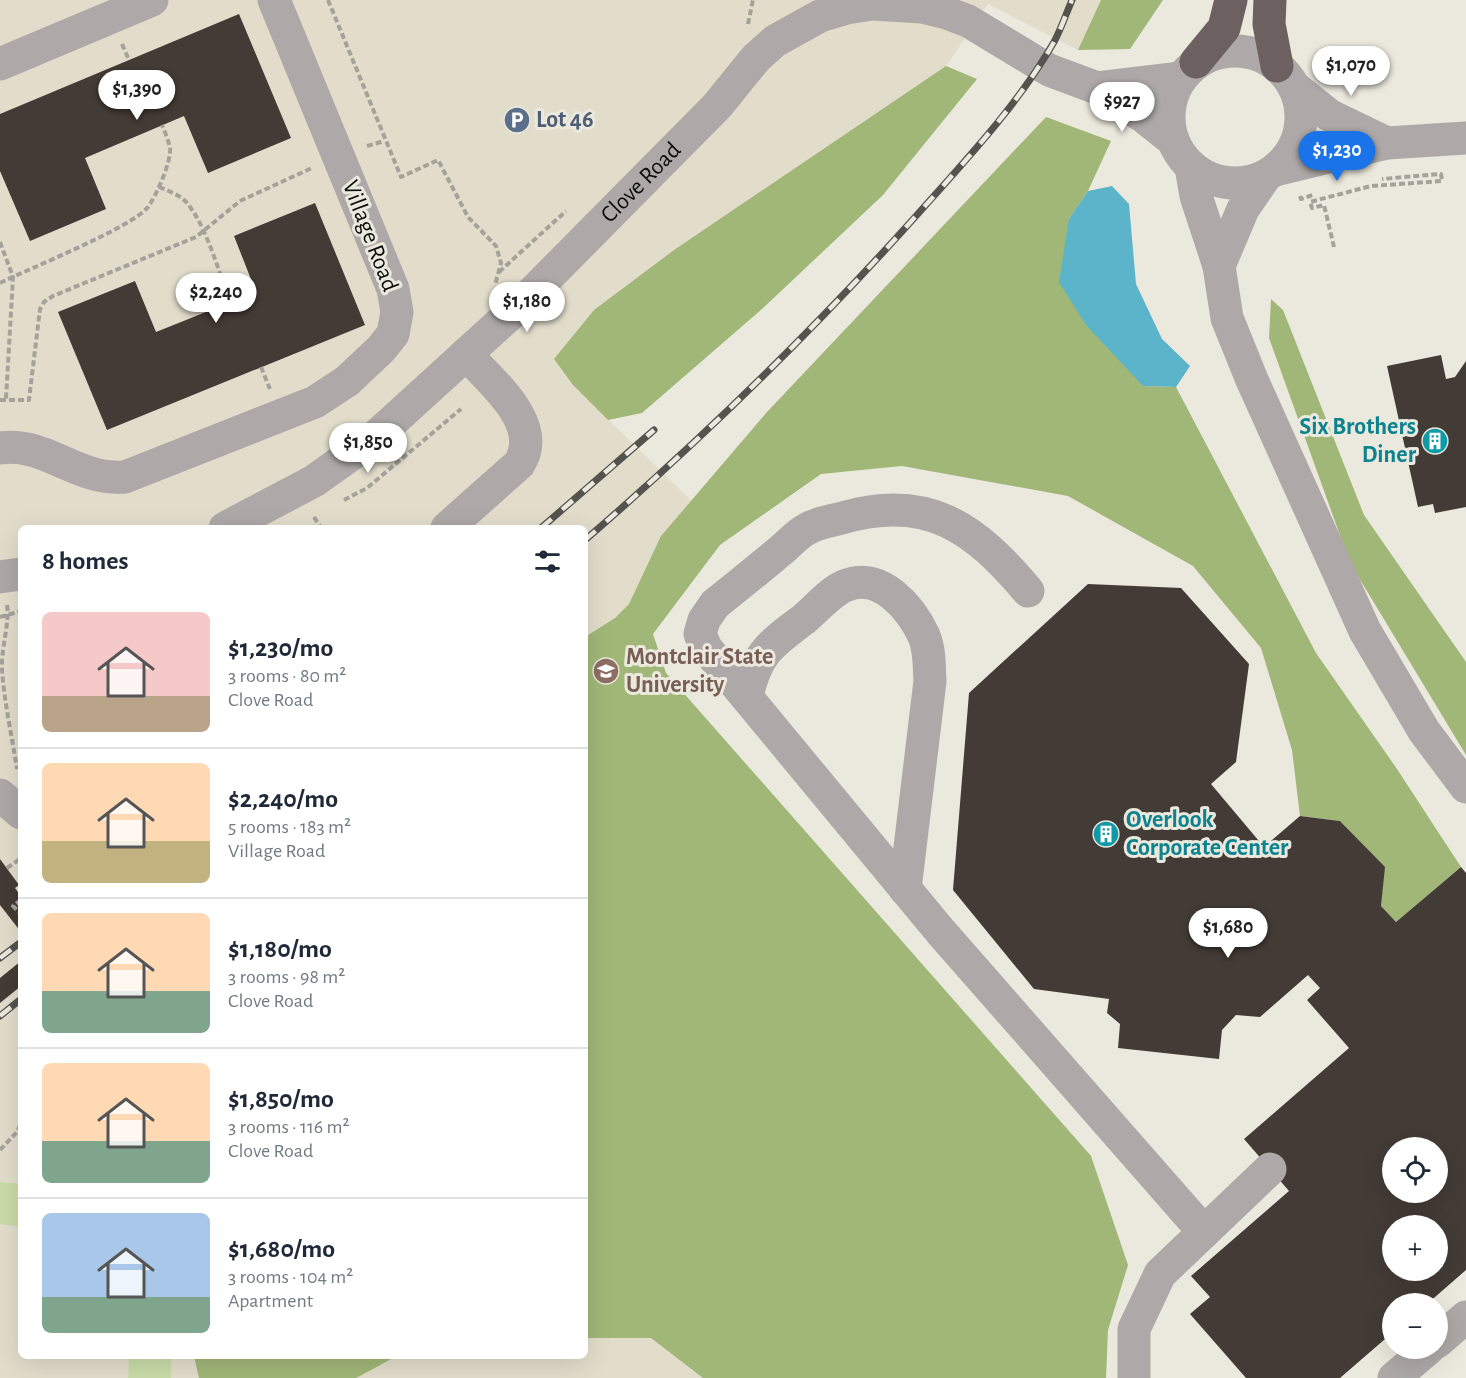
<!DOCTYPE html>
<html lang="en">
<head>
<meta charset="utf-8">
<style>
	body { margin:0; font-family:"Alegreya Sans",sans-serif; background:#f6f6f7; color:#1f2937; height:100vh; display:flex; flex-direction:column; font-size:22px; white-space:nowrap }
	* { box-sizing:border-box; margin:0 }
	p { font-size:20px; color:#747a83 }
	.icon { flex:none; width:33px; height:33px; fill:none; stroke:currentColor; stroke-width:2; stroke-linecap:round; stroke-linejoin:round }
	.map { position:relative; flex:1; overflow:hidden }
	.side { position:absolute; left:18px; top:525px; width:570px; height:834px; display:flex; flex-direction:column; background:#fff; border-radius:9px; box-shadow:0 6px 24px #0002 }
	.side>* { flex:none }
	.buttons { position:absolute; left:1382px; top:1137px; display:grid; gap:12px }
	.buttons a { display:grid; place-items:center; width:66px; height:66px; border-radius:50%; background:#fff; box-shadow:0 6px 24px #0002; font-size:30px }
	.price { position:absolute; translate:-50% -51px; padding:0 14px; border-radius:21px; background:#fff; color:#222; font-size:20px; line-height:39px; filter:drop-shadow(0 2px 3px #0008) }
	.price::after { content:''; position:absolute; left:50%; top:36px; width:18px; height:14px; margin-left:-9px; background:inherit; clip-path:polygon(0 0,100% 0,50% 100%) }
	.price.active { background:#1a73e8; color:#fff }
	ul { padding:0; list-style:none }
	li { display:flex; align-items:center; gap:18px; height:150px; padding:0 24px }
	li+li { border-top:2px solid #e0e1e3 }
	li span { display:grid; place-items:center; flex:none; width:168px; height:120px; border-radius:9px; color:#555 }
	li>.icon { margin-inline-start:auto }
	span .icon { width:72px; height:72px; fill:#fffc; stroke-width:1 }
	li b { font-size:26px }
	h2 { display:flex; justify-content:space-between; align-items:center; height:72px; padding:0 24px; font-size:26px }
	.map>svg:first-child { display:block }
	.built { fill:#e2ddcb; fill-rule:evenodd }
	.green { fill:#c9dca8 }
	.forest { fill:#a1b778 }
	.water { fill:#5bb4c9 }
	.building { fill:#433b36; fill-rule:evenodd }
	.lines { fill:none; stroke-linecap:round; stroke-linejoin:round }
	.path { stroke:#a5a29a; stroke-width:4; stroke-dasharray:6 3; stroke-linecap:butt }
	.minor { stroke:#aea8a8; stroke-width:33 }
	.highway { stroke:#6c6060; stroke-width:33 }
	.rail-casing { stroke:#55534e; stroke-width:7 }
	.rail { stroke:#ebe8dd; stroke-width:4.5; stroke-dasharray:14; stroke-linecap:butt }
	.labels { text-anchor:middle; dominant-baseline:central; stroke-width:6; stroke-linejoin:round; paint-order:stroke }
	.service-label { font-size:24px; font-weight:bold; fill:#4e5e75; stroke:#ebe8dd; text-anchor:start }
	.street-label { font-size:24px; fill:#0c0b08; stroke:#ebe8dd }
	.culture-label { font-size:24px; font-weight:bold; fill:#0d838f; stroke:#ebe8dd; text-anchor:end }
	.education-label { font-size:24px; font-weight:bold; fill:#785e54; stroke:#ebe8dd; text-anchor:start }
</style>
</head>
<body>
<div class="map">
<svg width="1466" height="1378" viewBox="0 0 1466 1378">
	<rect width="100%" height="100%" fill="#ebe8dd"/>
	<!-- built -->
	<path class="built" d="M0 0H1101L1078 50 988 4 946 66 674 250 594 310 555 359 573 385 710 519 629 604 794 1378H0ZM21 528H585V1356H21Z"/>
	<!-- green -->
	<path class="green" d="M0 1182 21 1184V1227L0 1224Z
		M129 1356H171V1378H128Z"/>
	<!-- forest -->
	<path class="forest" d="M1101 0H1163L1130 49 1078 50Z
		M946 66 977 79 883 195 762 309 642 413 608 420 573 385 554 359 594 310 674 250Z
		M1046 117 1111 141 1088 191 1069 219 1143 386 1176 387 1316 653 1397 769 1461 867 1396 922 1381 906 1384 867 1340 821 1300 816 1292 750 1261 648 1193 566 1068 496 902 466 821 474 720 545 653 634 666 673 1091 1156 1128 1265 1108 1330 1106 1378H703L651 1338H585V637L615 618 629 604 661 536 767 412Z
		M1271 299 1283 310 1364 515 1466 662V755L1350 563 1269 338Z
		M194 1356H397L356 1378H199Z"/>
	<!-- water -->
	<path class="water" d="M1112 186 1129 204 1136 284 1162 339 1190 366 1176 387 1143 386 1086 325 1059 282 1069 219 1088 191Z"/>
	<!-- building -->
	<path class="building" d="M239 14 291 138 208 173 184 116 85 158 106 209 30 241 0 171V114Z
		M315 203 365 325 107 430 58 312 135 281 156 332 256 292 234 236Z
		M1441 355 1446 379 1455 377 1466 361V507L1435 513 1433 504 1418 507 1387 366Z
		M1088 584 1181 588 1249 664 1236 762 1211 784 1264 847 1300 816 1340 821 1385 867 1381 906 1396 922 1461 867 1466 873V1270L1427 1304H1392V1333L1340 1378H1246L1190 1314 1210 1297 1191 1276 1289 1191 1244 1139 1349 1048 1307 1000 1320 988 1308 975 1260 1017 1236 1015 1222 1030 1219 1059 1118 1048 1120 1024 1107 1013 1109 999 1034 989 953 890 969 693ZM1392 1148H1437V1192H1392ZM1392 1226H1437V1270H1392Z
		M0 859 19 885 15 888 21 896V932L0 905Z
		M21 961V986L0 1003V978Z"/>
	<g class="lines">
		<!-- path -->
		<path class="path" d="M328 0 401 177 438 160 468 217 496 246 501 263 495 285
			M748 24 753 0
			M122 44 129 60
			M367 146 384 141
			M159 187C169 191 180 195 187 203 207 227 219 273 230 302
			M1300 196 1301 199 1313 195
			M0 242 13 277 6 399
			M1334 247 1324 205 1312 208 1310 202 1371 186 1442 181 1441 174 1382 179
			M499 272 566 211
			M0 283C28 269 133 227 148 207 156 196 172 161 170 147 168 140 165 132 162 125
			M261 367 270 389
			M0 400H29L40 309 44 302 53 296 196 237 240 201 312 168
			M344 500 367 488 461 409
			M314 517 321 528
			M7 605C10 623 1 647 2 669 4 702 12 736 17 769
			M0 617 21 611
			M7 868 21 858
			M21 900 13 906 21 914
			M0 1150 17 1132 21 1123"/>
		<!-- minor -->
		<g class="minor">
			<circle cx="1235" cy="117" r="66"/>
			<path d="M0 64 152 0"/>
			<path d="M1294 87 1329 115 1387 143"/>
			<path d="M1097 88 1181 78"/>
			<path d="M1191 167 1196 196 1219 266 1227 318 1252 380 1365 631 1424 731 1466 787"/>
			<path d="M1275 170 1387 143 1466 138"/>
			<path d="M1219 266 1243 209 1265 177"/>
			<path d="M0 448C45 441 77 481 125 477L315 402 347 381 381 349 393 334 397 312 393 289 274 0"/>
			<path id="s1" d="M225 528 314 481 373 439 518 307 717 106 756 58 775 41 820 16 847 8 872 4 922 7 947 13 968 21 1049 70 1097 88 1144 117 1173 140"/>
			<path d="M447 528 519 464C545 424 490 381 466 354"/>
			<path d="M0 577 21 574"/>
			<path d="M1028 591C975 528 928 493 842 518 831 521 817 523 807 529 797 534 788 545 779 552 758 570 736 587 715 604L704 620 700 634 706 648 941 932 1204 1232"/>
			<path d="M747 697C756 653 770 645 804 619 816 609 832 590 847 585 881 572 911 608 924 636 930 650 929 666 930 681L905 889"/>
			<path d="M0 795 21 813"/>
			<path d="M1437 1342 1466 1317"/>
			<path d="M1134 1378V1329L1160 1274 1270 1169"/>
			<path d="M1394 1378 1429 1348"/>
		</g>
		<!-- highway -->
		<path class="highway" d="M1270 0 1269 24 1277 66
			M1196 62 1224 28 1231 0"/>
		<defs>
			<path id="rail" d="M541 528 654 430
				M585 540C702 439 813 331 916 216 964 162 1018 105 1054 42 1061 29 1066 14 1072 0
				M0 958 21 942
				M0 1016 21 999"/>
		</defs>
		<!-- rail casing -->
		<use href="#rail" class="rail-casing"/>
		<!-- rail -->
		<use href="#rail" class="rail"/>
	</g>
	<!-- icons -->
	<defs>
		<symbol id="parking-disc" viewBox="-11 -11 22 22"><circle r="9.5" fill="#5c6f8a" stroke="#ebe8dd"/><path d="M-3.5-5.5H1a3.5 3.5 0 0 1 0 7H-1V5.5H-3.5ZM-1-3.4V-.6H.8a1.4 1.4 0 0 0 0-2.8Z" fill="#fff"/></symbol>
		<symbol id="building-disc" viewBox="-11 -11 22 22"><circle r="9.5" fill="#0f9aa8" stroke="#ebe8dd"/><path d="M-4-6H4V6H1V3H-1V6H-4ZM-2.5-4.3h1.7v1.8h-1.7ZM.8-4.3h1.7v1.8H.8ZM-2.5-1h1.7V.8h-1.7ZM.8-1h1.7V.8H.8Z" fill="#fff"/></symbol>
		<symbol id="university-disc" viewBox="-11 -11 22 22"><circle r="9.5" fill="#8d6e63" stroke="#ebe8dd"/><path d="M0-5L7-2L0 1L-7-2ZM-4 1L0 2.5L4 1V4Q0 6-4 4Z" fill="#fff"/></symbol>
	</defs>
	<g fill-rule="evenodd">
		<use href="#parking-disc" x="502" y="105" width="30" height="30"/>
		<use href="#building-disc" x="1420" y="426" width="30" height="30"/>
		<use href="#university-disc" x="591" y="656" width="30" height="30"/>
		<use href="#building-disc" x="1091" y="819" width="30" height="30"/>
	</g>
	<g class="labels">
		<!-- service labels -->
		<g class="service-label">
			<text x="536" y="120">Lot 46</text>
		</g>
		<!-- street labels -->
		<g class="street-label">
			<text stroke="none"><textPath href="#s1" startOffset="544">Clove Road</textPath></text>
			<text transform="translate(370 236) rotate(69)">Village Road</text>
		</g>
		<!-- culture labels -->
		<g class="culture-label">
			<text x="1416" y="427">Six Brothers<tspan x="1416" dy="28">Diner</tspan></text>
			<text x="1126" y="820" text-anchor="start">Overlook<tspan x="1126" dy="28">Corporate Center</tspan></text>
		</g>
		<!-- education labels -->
		<g class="education-label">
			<text x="626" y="657">Montclair State<tspan x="626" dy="28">University</tspan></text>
		</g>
	</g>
</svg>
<div class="buttons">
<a><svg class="icon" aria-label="locate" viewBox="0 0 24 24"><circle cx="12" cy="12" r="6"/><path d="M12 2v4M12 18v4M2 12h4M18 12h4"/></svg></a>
<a>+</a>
<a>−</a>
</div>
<b class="price" style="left:1351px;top:97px">$1,070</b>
<b class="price" style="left:137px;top:121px">$1,390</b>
<b class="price" style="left:1122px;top:133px">$927</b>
<b class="price active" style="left:1337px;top:182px">$1,230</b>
<b class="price" style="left:216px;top:324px">$2,240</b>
<b class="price" style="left:527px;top:333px">$1,180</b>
<b class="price" style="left:368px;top:474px">$1,850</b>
<b class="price" style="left:1228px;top:959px">$1,680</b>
<section class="side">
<h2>8 homes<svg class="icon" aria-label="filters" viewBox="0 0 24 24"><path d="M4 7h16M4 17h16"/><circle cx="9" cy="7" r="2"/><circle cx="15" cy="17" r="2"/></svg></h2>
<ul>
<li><span style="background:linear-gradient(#f6c9c9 70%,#b9a48a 0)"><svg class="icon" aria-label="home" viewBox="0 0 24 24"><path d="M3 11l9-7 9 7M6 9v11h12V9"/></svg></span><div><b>$1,230/mo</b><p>3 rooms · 80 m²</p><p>Clove Road</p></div></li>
<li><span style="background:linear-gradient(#ffd9b3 65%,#c2b280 0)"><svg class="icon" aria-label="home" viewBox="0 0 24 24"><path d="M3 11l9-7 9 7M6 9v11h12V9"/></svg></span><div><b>$2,240/mo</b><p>5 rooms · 183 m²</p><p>Village Road</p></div></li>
<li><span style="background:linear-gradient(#ffd9b3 65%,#7fa58c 0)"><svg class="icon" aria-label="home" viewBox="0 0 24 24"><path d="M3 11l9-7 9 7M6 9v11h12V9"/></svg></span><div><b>$1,180/mo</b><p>3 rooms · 98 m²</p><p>Clove Road</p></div></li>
<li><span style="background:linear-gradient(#ffd9b3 65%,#7fa58c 0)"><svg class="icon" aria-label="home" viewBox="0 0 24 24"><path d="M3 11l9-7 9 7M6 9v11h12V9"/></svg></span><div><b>$1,850/mo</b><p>3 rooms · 116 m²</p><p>Clove Road</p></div></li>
<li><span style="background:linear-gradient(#a9c7e8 70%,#7fa58c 0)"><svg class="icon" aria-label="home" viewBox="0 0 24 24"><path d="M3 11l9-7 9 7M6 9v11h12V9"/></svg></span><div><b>$1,680/mo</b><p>3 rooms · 104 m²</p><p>Apartment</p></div></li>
</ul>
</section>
</div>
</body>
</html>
